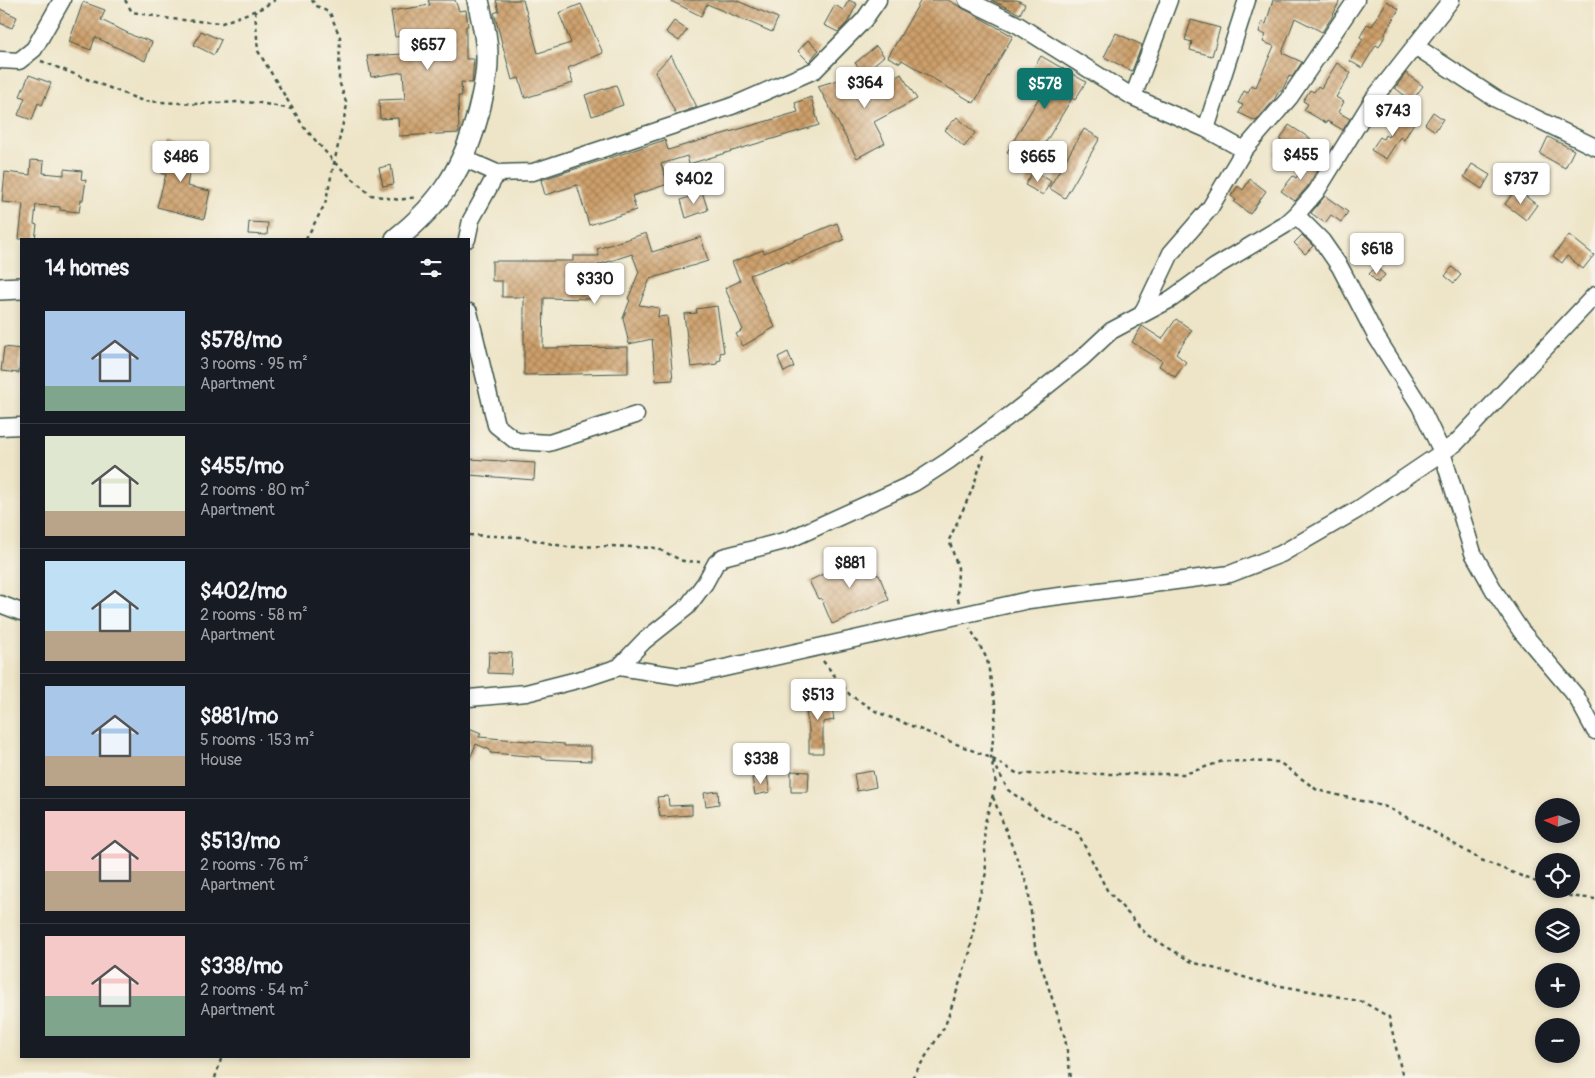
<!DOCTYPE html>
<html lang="en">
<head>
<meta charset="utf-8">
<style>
	body { margin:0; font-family:Pangolin,sans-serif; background:#242831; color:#f1f3f6; height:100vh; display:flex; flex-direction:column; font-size:19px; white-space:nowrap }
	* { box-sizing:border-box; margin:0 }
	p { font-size:16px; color:#9ea1a6 }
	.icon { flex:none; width:28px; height:28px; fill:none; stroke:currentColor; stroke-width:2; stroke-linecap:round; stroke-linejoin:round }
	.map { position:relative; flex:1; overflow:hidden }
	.sheet { position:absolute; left:20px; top:238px; width:450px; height:820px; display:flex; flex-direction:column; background:#171b24; border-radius:0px; box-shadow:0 2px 8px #0003 }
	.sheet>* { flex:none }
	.needle { width:32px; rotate:273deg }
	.controls { position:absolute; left:1535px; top:798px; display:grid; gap:10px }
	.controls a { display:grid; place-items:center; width:45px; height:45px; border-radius:50%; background:#171b24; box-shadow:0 2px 8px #0003; font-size:25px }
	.price { position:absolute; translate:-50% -42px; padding:0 11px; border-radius:5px; background:#fff; color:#222; font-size:16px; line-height:32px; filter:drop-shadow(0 1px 2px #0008) }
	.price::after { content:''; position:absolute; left:50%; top:30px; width:15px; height:11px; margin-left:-8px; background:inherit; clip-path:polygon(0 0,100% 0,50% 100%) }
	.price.active { background:#0f766e; color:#fff }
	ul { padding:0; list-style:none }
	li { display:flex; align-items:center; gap:15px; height:125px; padding:0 25px }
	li+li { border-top:1px solid #363941 }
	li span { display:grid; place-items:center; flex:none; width:140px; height:100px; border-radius:0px; color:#555 }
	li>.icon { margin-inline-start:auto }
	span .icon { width:60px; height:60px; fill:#fffc; stroke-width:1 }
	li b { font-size:21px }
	h2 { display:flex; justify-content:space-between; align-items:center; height:60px; padding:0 25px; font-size:21px }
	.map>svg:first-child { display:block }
	.building { fill:url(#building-cross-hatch) }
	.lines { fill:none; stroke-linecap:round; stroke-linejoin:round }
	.minor-casing { stroke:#3e564a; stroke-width:19 }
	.major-casing { stroke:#3e564a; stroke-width:24 }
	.path { stroke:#3e564a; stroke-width:2.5; stroke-dasharray:4 4; stroke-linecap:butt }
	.minor { stroke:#fff; stroke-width:16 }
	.major { stroke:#fff; stroke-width:21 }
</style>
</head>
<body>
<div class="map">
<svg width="1595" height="1078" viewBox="0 0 1595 1078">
	<defs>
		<pattern id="building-cross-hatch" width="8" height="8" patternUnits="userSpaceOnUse" patternTransform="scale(1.25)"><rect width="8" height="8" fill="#cd9f6a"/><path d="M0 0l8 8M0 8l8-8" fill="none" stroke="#a68358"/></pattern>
	</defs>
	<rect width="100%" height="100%" fill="#f7f3e8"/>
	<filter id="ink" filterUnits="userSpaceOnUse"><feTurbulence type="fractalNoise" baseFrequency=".02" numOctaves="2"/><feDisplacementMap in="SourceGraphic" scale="10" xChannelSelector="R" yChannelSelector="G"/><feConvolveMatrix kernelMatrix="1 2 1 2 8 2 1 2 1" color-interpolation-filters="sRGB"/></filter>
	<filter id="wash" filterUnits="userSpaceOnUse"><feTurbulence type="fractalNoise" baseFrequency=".0096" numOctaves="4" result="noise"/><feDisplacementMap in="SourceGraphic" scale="20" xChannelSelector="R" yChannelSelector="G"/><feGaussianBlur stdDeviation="1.12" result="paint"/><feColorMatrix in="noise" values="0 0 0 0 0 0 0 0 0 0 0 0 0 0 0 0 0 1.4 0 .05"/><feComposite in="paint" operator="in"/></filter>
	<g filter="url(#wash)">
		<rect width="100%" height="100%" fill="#eee5c8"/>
		<g id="blocks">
			<!-- building -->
			<path class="building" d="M428 0H455L459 11 466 10 468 26H466V59H474L472 83 461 82 462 96H458L459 133 399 136 398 118 380 119 379 100 405 99 403 72 371 77 367 56 440 52V31L395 37 391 11 430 5Z
				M496 0H523L538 53 571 43 559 13 581 4 603 53 568 68 573 83 525 98 519 78 512 80 494 13 499 11Z
				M669 0H735L778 18 772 32 707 4 701 16Z
				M849 0 857 4 847 23 838 32 824 25 835 5 843 10Z
				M921 0H948L1013 36 974 103 902 60 900 63 888 57Z
				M991 0H1017L1025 4 1020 14Z
				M1273 0H1340L1332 17 1322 32 1295 18 1282 53 1302 62 1292 77 1289 76 1282 91H1279L1274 100 1256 121 1239 113 1243 105 1238 103 1244 91 1248 93 1251 85 1256 87 1274 46 1263 42 1266 35 1259 32 1262 22 1266 24Z
				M1387 1 1399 9 1385 33 1386 34 1379 47 1376 45 1362 68 1350 61 1363 39 1360 37 1367 24 1372 26Z
				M83 2 105 10 101 20 138 38V37L152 42 145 61 95 37 91 50 69 42Z
				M0 9 17 17 12 28 0 23Z
				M1191 20 1220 28 1212 56 1190 50 1192 42 1185 40Z
				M674 21 687 30 679 41 666 32Z
				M201 31 221 40 214 55 194 45Z
				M1116 33 1142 45 1132 71 1104 57Z
				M808 40 819 50 809 62 798 51Z
				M876 46 884 56 864 73 855 63Z
				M671 55 697 107 676 114 655 72Z
				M1041 56 1086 82 1075 100 1072 98 1031 167 1007 152 1047 84 1030 74Z
				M1337 63 1351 73 1336 97 1344 102 1338 112 1350 119 1343 130 1327 121 1326 123 1304 110 1308 104 1303 101 1310 90 1314 92 1318 86 1321 88Z
				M1406 73 1423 86 1412 101 1395 88Z
				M901 74 917 99 874 122 885 143 857 158 818 86 854 75 861 99Z
				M29 75 51 83 42 105 38 103 32 120 18 115 25 98 20 96Z
				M616 85 623 105 592 116 585 95Z
				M811 97 819 125 689 164 687 156 661 164 668 184 632 196 636 210 589 225 577 185 545 195 541 180 665 140 668 150 798 112 795 103Z
				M1433 112 1443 119 1435 131 1425 124Z
				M1402 114 1415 121 1404 140 1400 137 1386 159 1371 150 1380 137 1383 139 1385 135 1388 137Z
				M957 117 975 133 964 147 945 130Z
				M1289 125 1311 139 1302 154 1291 147 1282 160 1274 154 1283 142 1280 140Z
				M1084 129 1100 138 1065 198 1049 188Z
				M1548 137 1574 150 1565 168 1540 154Z
				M168 140 194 144 187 186 210 191 204 219 157 207 166 174H162Z
				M31 160 44 161 43 173 64 175V169L82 171 81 179 86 180 83 200H81L79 212 60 210V207L36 205 34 224 37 225 35 239H19L23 204 2 202 5 172 30 175Z
				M1309 160 1319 167 1308 186 1295 201 1281 191 1293 176 1296 178Z
				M1472 164 1490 175 1482 189 1464 177Z
				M391 165 394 184 383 186 379 168Z
				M1033 171 1051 181 1043 195 1025 185Z
				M1250 179 1266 191 1250 214 1234 202 1236 200 1231 196 1238 186 1243 190Z
				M1516 189 1537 205 1526 220 1505 204Z
				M702 192 708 210 686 218 681 200Z
				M1325 196 1348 212 1341 222 1331 215 1325 223 1311 213Z
				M249 222 268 223 267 235 248 234Z
				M837 223 844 240 788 263 787 261 750 275 775 327 743 346 736 334 743 330 725 288 740 281 732 262 763 250 764 253Z
				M646 233 652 252 701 237 708 261 650 279 639 305 659 308 658 317 667 316 673 380 656 381 652 339 629 344 623 318 630 300 628 299 639 272 632 254 598 265V270H592V299L544 298 543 348 628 347V373L524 375V297H502V281H492V261H573V256H599L597 249Z
				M1302 235 1313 246 1305 254 1294 243Z
				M1569 235 1594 255 1583 269 1567 256 1562 263 1553 256Z
				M1376 267 1385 275 1378 283 1369 274Z
				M1452 267 1461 275 1454 283 1445 276Z
				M717 306 724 352 720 353 721 360 717 361V364L691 367 684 314 697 313 696 309Z
				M1176 319 1192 330 1176 354 1186 362 1175 377 1159 366 1162 361 1132 342 1142 326 1162 339Z
				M4 347 21 349 19 373 1 371Z
				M788 352 794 367 784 372 778 357Z
				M469 459 535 463 534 480 469 475Z
				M866 553 877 575H879L889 600 832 624 821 598 818 599 809 581Z
				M489 652 512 653 511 674 488 673Z
				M830 696 834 720 823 722V753H809V729L804 700Z
				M469 728 481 733 479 737 564 744V746H591V761L542 759V757L490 753V750L476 744 469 761Z
				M791 771 809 772 808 792H791Z
				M873 771 876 787 857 791 854 774Z
				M767 776 770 792 755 795 752 778Z
				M718 791 719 804 706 806 704 793Z
				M668 796 669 806 692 805V815L660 817 657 797Z"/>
		</g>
	</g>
	<g filter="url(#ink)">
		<use href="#blocks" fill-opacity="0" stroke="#3e564a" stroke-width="1"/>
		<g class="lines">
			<defs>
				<path id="minor" d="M967 0 1018 25 1133 97 1206 129 1244 150
					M1415 46 1496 99 1595 147
					M0 60 19 61 34 49 62 0
					M1133 97 1169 0
					M1206 129 1247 0
					M463 158 497 173 533 172 732 106 815 70 864 20 878 0
					M1296 215 1322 241 1340 267 1377 338 1420 406 1442 452 1473 553 1495 592 1521 631 1576 696 1595 731
					M467 239 471 220 497 173
					M469 312 496 425 516 441 549 443 636 415
					M1142 314 1171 253 1210 208 1244 150 1290 97 1356 0
					M0 427 21 426
					M0 604 21 612
					M619 667 678 676 693 675 1029 600 1230 574 1281 554 1357 510 1456 443 1595 295
					M469 698 526 693 589 677 619 667 644 641 687 607 705 583 716 563 723 557 788 540 914 483 948 461 1013 413 1082 358 1111 331 1171 299 1215 267 1285 225 1296 215 1316 192 1374 98 1451 0"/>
				<path id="major" d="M396 239C442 203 465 166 479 110 483 94 487 77 487 61 488 40 482 20 478 0
					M0 289 21 288"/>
			</defs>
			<!-- minor casing -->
			<use href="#minor" class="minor-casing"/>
			<!-- major casing -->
			<use href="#major" class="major-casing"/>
			<!-- path -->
			<path class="path" d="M125 0 132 12 171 19 222 23 262 8 275 0
				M255 11 258 51 303 126 335 163 371 195 399 200 416 197
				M41 61 143 101 198 104 239 102 260 103 292 109
				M306 239 325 204 347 105 339 81 340 37 330 13 315 5 312 0
				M469 535 519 537 567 547 611 546 656 548 683 561 700 562
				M959 602 957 597 958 568 949 540 972 490 985 452
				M823 661 850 695 877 712 991 758 1018 774H1185L1223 761 1279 762 1317 790 1386 807 1422 825 1481 860 1544 885
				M993 761 1008 790 1045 816 1078 833 1107 890 1147 935 1192 962 1264 983 1321 993 1363 1002 1389 1017 1403 1078
				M993 797 1028 887 1035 946 1065 1038 1071 1078
				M1553 889 1570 896 1595 899
				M215 1078 222 1056
				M912 1078 945 1026 970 952 978 902 986 873 984 826 996 784 991 758 996 709 987 659 970 628"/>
			<!-- minor -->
			<use href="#minor" class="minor"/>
			<!-- major -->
			<use href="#major" class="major"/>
		</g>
	</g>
</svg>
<div class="controls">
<a><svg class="needle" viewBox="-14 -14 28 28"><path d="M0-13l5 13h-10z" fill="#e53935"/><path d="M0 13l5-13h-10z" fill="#9ea1a6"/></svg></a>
<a><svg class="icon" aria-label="locate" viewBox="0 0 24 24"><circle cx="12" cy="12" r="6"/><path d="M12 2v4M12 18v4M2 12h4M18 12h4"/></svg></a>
<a><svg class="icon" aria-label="layers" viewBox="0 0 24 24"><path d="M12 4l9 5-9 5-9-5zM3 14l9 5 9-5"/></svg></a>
<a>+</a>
<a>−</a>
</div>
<b class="price" style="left:428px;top:71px">$657</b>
<b class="price" style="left:865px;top:109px">$364</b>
<b class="price active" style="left:1045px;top:110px">$578</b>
<b class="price" style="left:1393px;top:137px">$743</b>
<b class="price" style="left:1301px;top:181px">$455</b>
<b class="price" style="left:181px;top:183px">$486</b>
<b class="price" style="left:1038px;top:183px">$665</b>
<b class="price" style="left:694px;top:205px">$402</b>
<b class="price" style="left:1521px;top:205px">$737</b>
<b class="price" style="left:1377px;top:275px">$618</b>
<b class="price" style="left:595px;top:305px">$330</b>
<b class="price" style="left:850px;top:589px">$881</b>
<b class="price" style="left:818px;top:721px">$513</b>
<b class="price" style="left:761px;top:785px">$338</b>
<section class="sheet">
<h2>14 homes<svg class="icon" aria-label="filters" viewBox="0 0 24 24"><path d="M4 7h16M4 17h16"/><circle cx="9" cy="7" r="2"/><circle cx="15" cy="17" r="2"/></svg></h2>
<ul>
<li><span style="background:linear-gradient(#a9c7e8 75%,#7fa58c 0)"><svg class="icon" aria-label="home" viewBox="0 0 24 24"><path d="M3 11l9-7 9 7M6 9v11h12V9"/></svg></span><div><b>$578/mo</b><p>3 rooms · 95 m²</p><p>Apartment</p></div></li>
<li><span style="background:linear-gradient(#dfe7d0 75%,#b9a48a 0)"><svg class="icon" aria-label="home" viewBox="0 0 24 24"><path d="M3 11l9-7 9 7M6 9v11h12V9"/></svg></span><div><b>$455/mo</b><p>2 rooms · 80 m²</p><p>Apartment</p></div></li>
<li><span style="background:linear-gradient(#bfe0f5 70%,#b9a48a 0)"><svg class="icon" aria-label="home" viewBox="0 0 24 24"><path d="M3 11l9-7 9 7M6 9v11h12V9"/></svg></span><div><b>$402/mo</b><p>2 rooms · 58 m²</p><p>Apartment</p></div></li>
<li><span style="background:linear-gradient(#a9c7e8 70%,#b9a48a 0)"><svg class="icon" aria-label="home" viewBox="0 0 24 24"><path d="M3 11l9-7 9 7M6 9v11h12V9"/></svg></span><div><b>$881/mo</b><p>5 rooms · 153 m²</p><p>House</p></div></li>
<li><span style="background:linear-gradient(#f6c9c9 60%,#b9a48a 0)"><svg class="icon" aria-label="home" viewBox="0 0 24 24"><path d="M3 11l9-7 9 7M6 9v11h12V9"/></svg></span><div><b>$513/mo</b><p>2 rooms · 76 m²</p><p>Apartment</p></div></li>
<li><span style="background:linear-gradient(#f6c9c9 60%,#7fa58c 0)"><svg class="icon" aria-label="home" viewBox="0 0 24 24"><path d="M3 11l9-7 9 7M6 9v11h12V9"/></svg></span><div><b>$338/mo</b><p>2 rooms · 54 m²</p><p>Apartment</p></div></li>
</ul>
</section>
</div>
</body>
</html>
